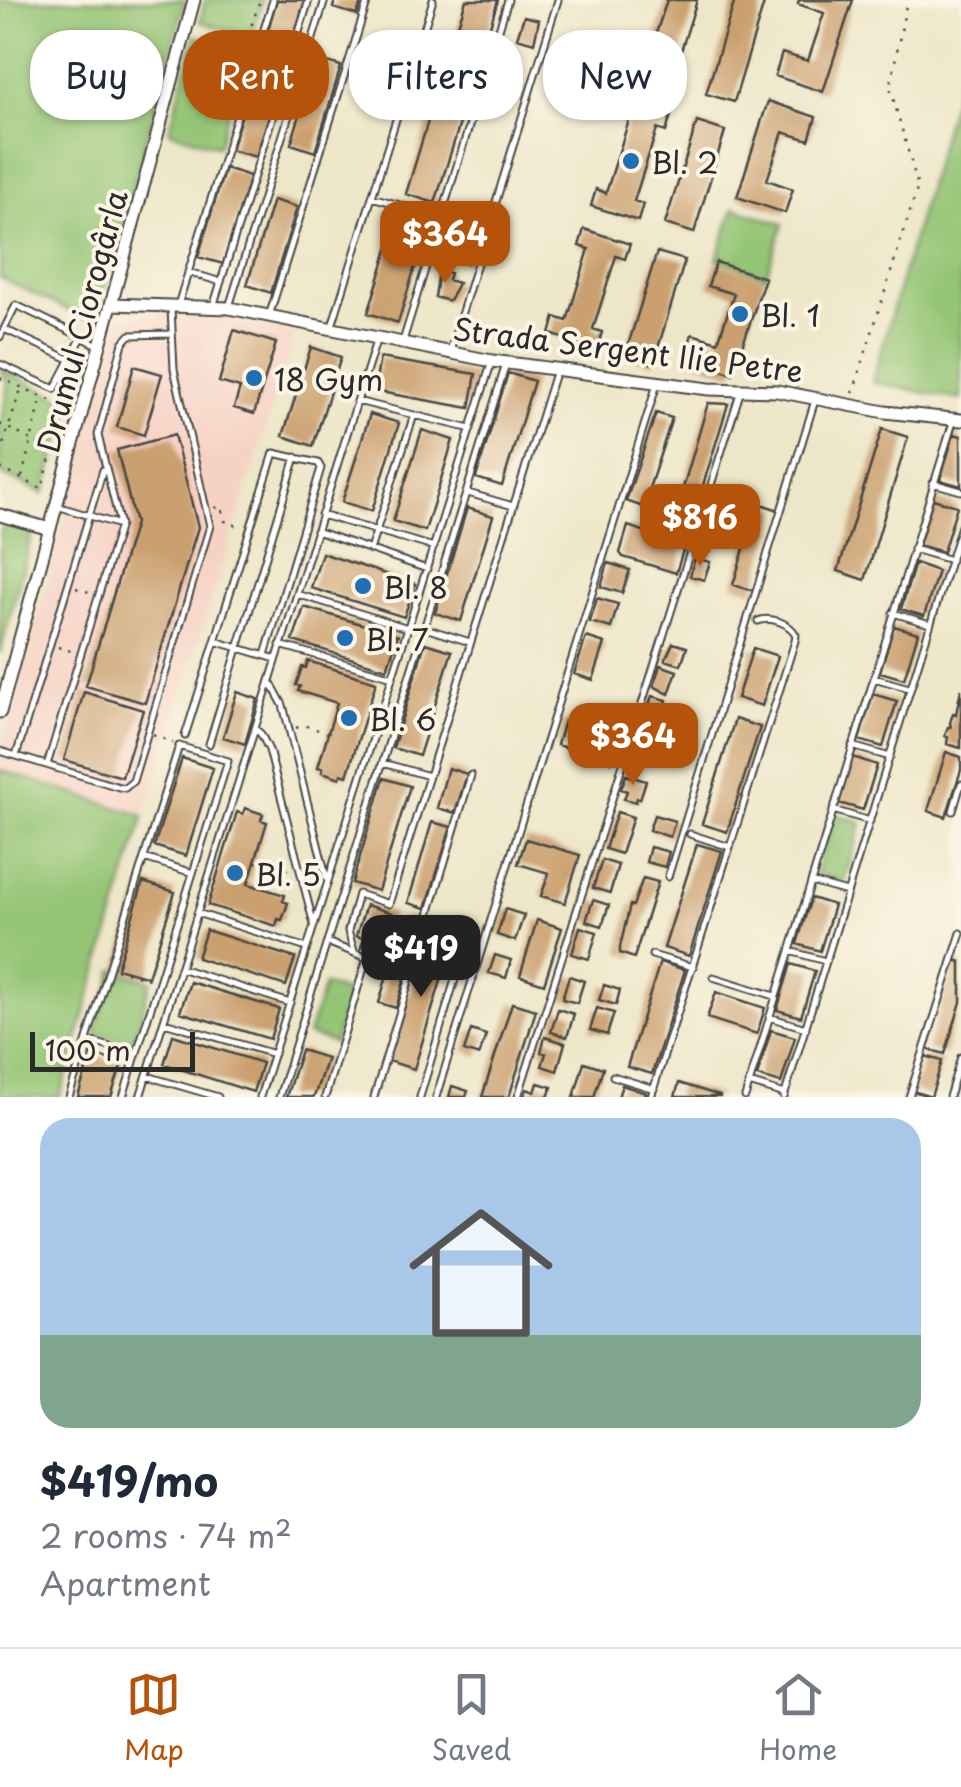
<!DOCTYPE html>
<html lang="en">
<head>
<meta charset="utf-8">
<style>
	body { margin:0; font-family:"Playpen Sans",sans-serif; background:#f2f2f3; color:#1f2937; height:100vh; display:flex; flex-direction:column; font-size:38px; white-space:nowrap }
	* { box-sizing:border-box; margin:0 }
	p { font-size:32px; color:#747a83 }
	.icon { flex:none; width:55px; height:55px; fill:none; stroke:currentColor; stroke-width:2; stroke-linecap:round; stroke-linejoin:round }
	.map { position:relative; height:1097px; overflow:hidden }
	.details { display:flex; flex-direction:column; background:#fff; flex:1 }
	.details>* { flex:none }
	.top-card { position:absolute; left:30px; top:30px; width:902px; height:90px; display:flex; gap:20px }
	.scale { position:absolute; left:30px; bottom:25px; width:165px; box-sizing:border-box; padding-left:10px; border:5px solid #2b2b2b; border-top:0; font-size:28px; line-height:35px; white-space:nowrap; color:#2b2b2b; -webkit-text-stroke:8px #fcf5e5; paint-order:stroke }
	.price { position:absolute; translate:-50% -85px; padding:0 22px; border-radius:20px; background:#b45309; color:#fff; font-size:32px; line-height:65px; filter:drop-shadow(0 2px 5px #0008) }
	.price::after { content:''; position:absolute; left:50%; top:60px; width:30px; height:22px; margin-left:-15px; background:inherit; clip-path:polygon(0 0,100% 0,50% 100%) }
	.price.selected { background:#222; color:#fff }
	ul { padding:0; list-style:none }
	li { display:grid; align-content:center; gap:20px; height:530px; padding:0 40px }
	li span { display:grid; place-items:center; height:310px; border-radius:30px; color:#555 }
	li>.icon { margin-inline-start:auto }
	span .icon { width:180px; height:180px; fill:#fffc; stroke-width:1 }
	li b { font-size:42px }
	.pill { padding:0 35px; border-radius:40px; background:#fff; box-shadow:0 2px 8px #0004; font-size:35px; line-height:90px }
	.pill.selected { background:#b45309; color:#fff }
	.dock { display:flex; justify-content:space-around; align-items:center; height:140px; border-top:2px solid #e0e1e3; background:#fff; font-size:28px; color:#747a83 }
	.dock a { display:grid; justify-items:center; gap:5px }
	.dock .selected { color:#b45309 }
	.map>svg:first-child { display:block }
	.built { fill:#f6d2c4 }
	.green { fill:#94c575; stroke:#607850; stroke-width:2.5 }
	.building { fill:#cba070 }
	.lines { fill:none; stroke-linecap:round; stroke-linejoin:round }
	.lane-casing { stroke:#484743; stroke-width:9 }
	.street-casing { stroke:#484743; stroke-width:15 }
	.path { stroke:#484743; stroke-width:2.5; stroke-dasharray:2.5 8; stroke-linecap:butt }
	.lane { stroke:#fff; stroke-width:5 }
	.street { stroke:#fff; stroke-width:11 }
	.poi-dot { fill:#1f6fb2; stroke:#fcf5e5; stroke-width:4 }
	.labels { text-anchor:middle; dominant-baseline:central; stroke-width:8; stroke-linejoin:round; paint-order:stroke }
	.poi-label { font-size:30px; fill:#2b2b2b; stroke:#fcf5e5; text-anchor:start }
	.street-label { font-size:30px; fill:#2b2b2b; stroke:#fcf5e5 }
</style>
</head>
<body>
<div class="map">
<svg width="961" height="1097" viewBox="0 0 961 1097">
	<rect width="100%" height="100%" fill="#fcf5e5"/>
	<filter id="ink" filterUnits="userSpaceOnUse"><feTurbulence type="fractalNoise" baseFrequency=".01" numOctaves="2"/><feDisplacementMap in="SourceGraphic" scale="20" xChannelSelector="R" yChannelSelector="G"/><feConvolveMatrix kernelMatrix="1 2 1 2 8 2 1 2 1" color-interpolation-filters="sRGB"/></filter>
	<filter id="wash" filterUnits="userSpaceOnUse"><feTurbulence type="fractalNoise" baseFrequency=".0048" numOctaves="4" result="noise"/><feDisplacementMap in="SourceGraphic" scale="40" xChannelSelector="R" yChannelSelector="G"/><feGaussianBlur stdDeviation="2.25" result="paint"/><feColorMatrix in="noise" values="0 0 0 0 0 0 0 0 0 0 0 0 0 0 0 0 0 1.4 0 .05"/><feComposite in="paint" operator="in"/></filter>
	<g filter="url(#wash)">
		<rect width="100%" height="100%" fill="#ede6c8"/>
		<!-- built -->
		<path class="built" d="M170 313 218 316 296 332 144 816 0 770V749L120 318Z"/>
		<!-- green -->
		<path class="green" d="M0 0H185L95 323 0 278Z
			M205 0H263L252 37 200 22Z
			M195 36 247 52 218 146 169 131Z
			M961 70V400L872 382Z
			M734 208 783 224 766 276 717 259Z
			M0 369 71 403 44 494 0 473V424L8 384Z
			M5 519 34 527 0 654V534Z
			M0 770 144 816 60 1097H0Z
			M834 814 862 822 844 882 816 873Z
			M114 970 151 981 132 1044 95 1033Z
			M324 985 349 993 334 1043 308 1035Z"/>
		<g id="blocks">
			<!-- building -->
			<path class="building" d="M277 0H305L289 51 264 43Z
				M335 0H362L357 15 333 8Z
				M466 0H498L472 85 442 76Z
				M667 0H697L675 70 684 73 679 90 632 75 637 58 647 61Z
				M735 0H765L734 102 706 94Z
				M799 0H853L823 92 775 76 782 53 808 61 824 13 798 4Z
				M524 16 539 20 534 43 517 38Z
				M317 59 341 66 315 152 291 144Z
				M258 62 283 70 256 157 231 150Z
				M435 98 465 107 435 203 406 194Z
				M625 101 671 115 666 132 657 129 634 201 643 204 638 221 591 206 596 189 606 193 629 120 620 118Z
				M768 101 816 117 809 140 783 132 767 180 793 189 785 213 737 197Z
				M697 122 725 131 694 233 665 224Z
				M225 168 250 176 223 264 198 257Z
				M273 200 297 207 271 293 247 285Z
				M466 217 482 222 477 238 462 233Z
				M398 218 427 227 398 323 368 313Z
				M584 229 630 244 625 259 616 256 593 329 602 332 597 349 550 334 555 317 567 321 589 249 579 246Z
				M457 238 471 242 467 263 443 258 448 244Z
				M657 252 685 260 653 364 625 355Z
				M716 262 765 278 733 374 685 358 692 334 718 342 734 294 708 286Z
				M439 270 450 273 448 280 458 283 449 301 435 297Z
				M234 330 276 343 254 414 234 408 240 388 219 382Z
				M311 347 341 357 313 446 283 436Z
				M380 358 476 374 470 408 374 391Z
				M134 366 162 374 144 435 117 427Z
				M508 373 534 381 502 486 476 478Z
				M708 403 728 404 676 573 623 557 620 553 628 526 668 539Z
				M656 413 672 418 643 507 626 501Z
				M370 414 399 423 372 511 342 502Z
				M882 429 908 437 865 580 838 571Z
				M422 430 453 440 425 531 393 521Z
				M954 434 961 436V486L940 480Z
				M174 435 198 527 145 703 86 686 135 523 117 450Z
				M933 499 957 506 943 552 919 545Z
				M758 503 779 510 754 591 733 585Z
				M467 508 493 516 461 621 435 613Z
				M322 553 415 584 404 617 311 588Z
				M695 558 710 562 704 580 690 576Z
				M608 563 630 570 622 593 601 587Z
				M915 563 938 571 924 616 901 609Z
				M597 598 618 604 611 628 590 622Z
				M304 607 398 635 387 669 293 641Z
				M894 626 918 633 904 679 880 672Z
				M586 637 605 643 593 680 574 674Z
				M425 643 452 651 419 756 393 748Z
				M673 643 687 647 681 665 665 660Z
				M753 648 778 656 762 706 737 698Z
				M308 661 376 682 347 776 341 774 340 778 322 772 323 768 318 767 337 703 298 691 300 686 296 685 302 667 306 668Z
				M660 665 677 671 669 694 654 686Z
				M961 689V748L947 744 948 737 945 736 948 727H951L950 723 953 713 956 714Z
				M84 692 143 710 122 777 64 760Z
				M237 692 258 699 245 744 223 737Z
				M873 694 897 701 883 747 859 740Z
				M652 696 667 700 661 719 646 714Z
				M602 708 625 715 611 762 557 745 564 721 595 730Z
				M646 716 661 721 656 736 641 732Z
				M735 719 760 727 727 832 702 824Z
				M946 752 961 757V770L946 817 928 811Z
				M853 757 877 765 863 810 839 803Z
				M182 758 213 768 186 856 154 846Z
				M448 768 467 774 455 813 437 808Z
				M626 775 646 781 640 799 637 798 636 802 624 799 627 791 621 789Z
				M384 778 410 786 378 891 352 883Z
				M245 808 263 814 261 820 267 822 248 884 285 895 283 901 288 903 282 920 278 919 276 926 208 905 237 812 243 814Z
				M617 812 633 817 621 854 605 849Z
				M654 815 675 821 670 837 649 830Z
				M432 822 451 827 426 908 408 903Z
				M526 839 580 855 565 903 541 896 549 873 518 864Z
				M697 844 722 851 689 956 664 948Z
				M650 847 669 852 665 867 646 862Z
				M602 860 618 865 610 893 593 888Z
				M643 878 658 882 634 958 620 953V947L630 905 633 906Z
				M143 882 175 892 148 977 117 968Z
				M811 898 834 905 820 951 797 944Z
				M593 900 609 905 602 926 586 921Z
				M366 905 392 913 379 957 360 951 364 938 356 936Z
				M505 909 524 915 515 941 497 935Z
				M404 917 422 922 396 1008 379 1003Z
				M537 920 562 928 544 984 520 976Z
				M580 927 597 932 589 959 572 954Z
				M206 930 295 958 286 986 197 958Z
				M428 931 454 938 414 1069 388 1061Z
				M495 955 511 960 506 978 489 973Z
				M955 960 961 962V1002L945 1054 927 1049Z
				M660 962 685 970 652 1074 627 1067Z
				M791 964 815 971 801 1017 777 1010Z
				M569 976 584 981 577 1003 562 999Z
				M190 982 279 1009 270 1039 180 1012Z
				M604 985 620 990 616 1005 599 1000Z
				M716 992 765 1008 757 1034 707 1018Z
				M512 1003 536 1010 509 1097H482Z
				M597 1008 614 1013 607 1035 590 1030Z
				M558 1009 574 1014 567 1037 551 1032Z
				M471 1030 486 1035 479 1056 464 1051Z
				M771 1030 795 1037 781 1083 757 1076Z
				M173 1035 262 1063 253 1092 164 1064Z
				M545 1037 565 1043 557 1071 542 1066 546 1053 541 1052Z
				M301 1050 327 1058 314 1097H286Z
				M91 1054 122 1063 111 1097H78Z
				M925 1056 942 1061 931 1097 913 1091Z
				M584 1062 603 1068 594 1097H574Z
				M538 1083 552 1087 548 1097H524L527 1089 535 1092Z
				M679 1083 720 1096V1097H675Z
				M622 1085 646 1093 645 1097H618Z
				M452 1086 468 1091 466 1097H449Z"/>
		</g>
	</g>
	<g filter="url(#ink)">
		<use href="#blocks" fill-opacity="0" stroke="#484743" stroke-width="2.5"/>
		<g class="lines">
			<defs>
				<path id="lane" d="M409 78 478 98
					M372 197 441 217
					M188 272 221 282
					M178 305 273 0
					M213 307 309 0
					M229 307 325 0
					M270 313 368 0
					M332 326 433 0
					M4 329 71 360
					M0 337 16 305 98 345
					M403 341 508 0
					M450 351 558 0
					M0 364 55 389 82 337
					M357 401 471 429
					M933 483 961 491
					M468 493 513 506
					M57 506 120 525
					M321 515 434 547
					M316 531 427 569
					M913 549 951 560
					M370 550 414 415
					M297 594 408 628
					M893 613 930 624
					M425 628 470 642
					M215 641 274 453 318 463 321 468 265 655
					M280 645 393 677
					M874 678 909 688
					M270 681 283 705 327 880
					M255 729 261 734 269 750 314 925
					M185 736 215 641 276 659
					M209 744 296 457
					M852 746 890 757
					M0 751 119 787 125 788 133 781 210 526 174 369 171 309
					M16 756 103 470
					M383 763 429 776
					M47 765 120 525 98 435 123 343 130 335 171 334
					M833 810 870 821
					M953 811 961 784
					M690 834 730 847
					M144 858 193 873
					M668 877 816 397
					M811 882 847 892
					M197 913 307 948
					M354 951 348 931 358 894 389 904 555 373
					M790 951 825 961
					M652 955 693 967
					M180 968 290 1003
					M713 977 775 996
					M769 1017 806 1028
					M164 1022 274 1054
					M87 1040 136 1055
					M147 1076 218 1097
					M613 1076 654 1089
					M749 1083 785 1094
					M69 1097 179 746 228 761 123 1097
					M140 1097 376 341
					M260 1097 491 364
					M279 1097 506 364
					M325 1097 367 958 327 942
					M374 1097 471 775
					M420 1097 467 939 425 925
					M436 1097 657 384
					M518 1097 740 393
					M651 1097 795 641 796 635C790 623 770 616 758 621
					M745 1097 953 422
					M784 1097 961 526
					M909 1097 961 933
					M949 1097 961 1057"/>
				<path id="street" d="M112 304 229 308 492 361 709 389 777 391 885 412 961 420
					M0 515 50 529
					M0 712 194 0"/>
			</defs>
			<!-- lane casing -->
			<use href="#lane" class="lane-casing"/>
			<!-- street casing -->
			<use href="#street" class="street-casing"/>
			<!-- path -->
			<path class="path" d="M245 45 260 0
				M0 378 64 406 42 489 0 468
				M853 393 918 186 890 87 907 0
				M0 424 51 450
				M0 454 21 389
				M22 477 42 397
				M215 508 221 506 225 521 243 528
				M76 588 92 593
				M58 647 74 652
				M296 728 303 725 328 733
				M153 734 173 743
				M255 862 283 870 292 867
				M116 969 152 980"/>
			<!-- lane -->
			<use href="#lane" class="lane"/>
			<!-- street -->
			<use href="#street" class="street"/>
		</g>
	</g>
	<!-- markers -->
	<g class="poi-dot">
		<circle cx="631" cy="161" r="10"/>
		<circle cx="740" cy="314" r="10"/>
		<circle cx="254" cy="378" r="10"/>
		<circle cx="363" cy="586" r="10"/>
		<circle cx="345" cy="638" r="10"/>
		<circle cx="349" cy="718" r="10"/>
		<circle cx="235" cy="873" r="10"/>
	</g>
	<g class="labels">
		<!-- poi labels -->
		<g class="poi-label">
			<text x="651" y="161">Bl. 2</text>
			<text x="760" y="314">Bl. 1</text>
			<text x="274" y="378">18 Gym</text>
			<text x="383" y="586">Bl. 8</text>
			<text x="365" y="638">Bl. 7</text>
			<text x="369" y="718">Bl. 6</text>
			<text x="255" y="873">Bl. 5</text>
		</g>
		<!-- street labels -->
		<g class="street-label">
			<text transform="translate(81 321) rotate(-75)">Drumul Ciorogârla</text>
			<text transform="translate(628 349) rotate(7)">Strada Sergent Ilie Petre</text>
		</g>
	</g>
</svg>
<div class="scale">100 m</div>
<b class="price" style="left:445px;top:286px">$364</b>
<b class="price" style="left:700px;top:569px">$816</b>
<b class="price" style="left:633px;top:788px">$364</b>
<b class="price selected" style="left:421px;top:1000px">$419</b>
<div class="top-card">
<a class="pill">Buy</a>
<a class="pill selected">Rent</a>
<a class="pill">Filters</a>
<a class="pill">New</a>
</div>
</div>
<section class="details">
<ul>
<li><span style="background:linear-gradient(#a9c7e8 70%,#7fa58c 0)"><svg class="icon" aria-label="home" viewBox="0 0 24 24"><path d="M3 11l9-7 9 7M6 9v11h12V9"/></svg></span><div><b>$419/mo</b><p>2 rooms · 74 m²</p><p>Apartment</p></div></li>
</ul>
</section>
<nav class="dock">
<a class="selected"><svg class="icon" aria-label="map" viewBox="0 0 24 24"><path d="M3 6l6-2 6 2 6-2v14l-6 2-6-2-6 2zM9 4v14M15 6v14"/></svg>Map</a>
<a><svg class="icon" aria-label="saved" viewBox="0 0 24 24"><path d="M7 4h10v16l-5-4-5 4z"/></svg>Saved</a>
<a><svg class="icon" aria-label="home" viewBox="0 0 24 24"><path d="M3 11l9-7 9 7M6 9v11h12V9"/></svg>Home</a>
</nav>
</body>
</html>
